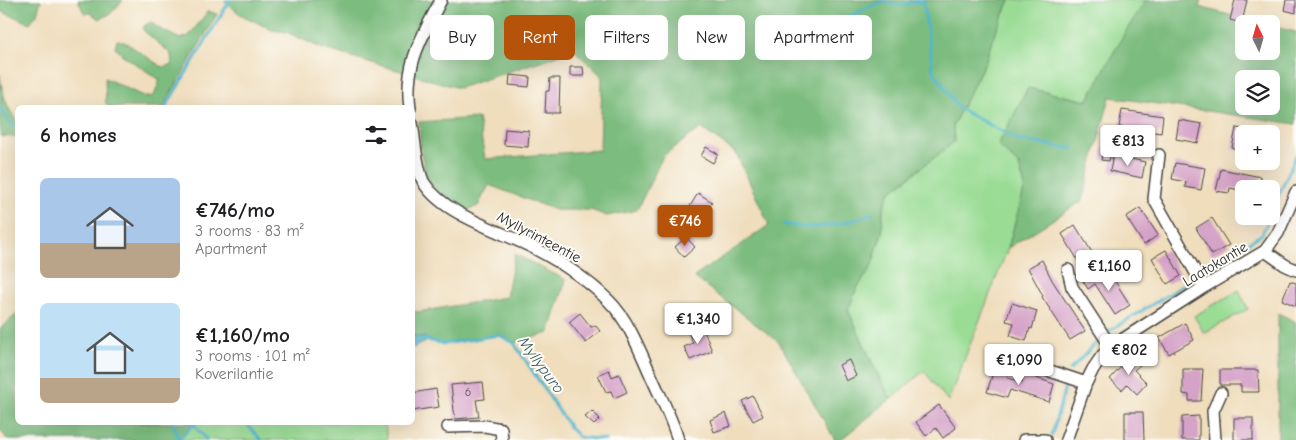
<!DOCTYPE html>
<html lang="en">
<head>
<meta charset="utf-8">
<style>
	body { margin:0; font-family:"Comic Neue",sans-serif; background:#f6f6f6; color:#202124; height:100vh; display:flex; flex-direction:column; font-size:19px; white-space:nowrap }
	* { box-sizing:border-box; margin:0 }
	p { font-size:16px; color:#757577 }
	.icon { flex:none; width:28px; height:28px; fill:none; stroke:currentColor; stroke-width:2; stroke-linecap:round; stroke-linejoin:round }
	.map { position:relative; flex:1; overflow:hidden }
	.panel { position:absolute; left:15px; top:105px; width:400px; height:320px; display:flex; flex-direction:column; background:#fff; border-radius:8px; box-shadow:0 5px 20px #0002 }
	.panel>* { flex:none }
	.guide { position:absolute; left:430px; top:15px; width:475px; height:45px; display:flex; gap:10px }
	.needle { width:32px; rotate:355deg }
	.fabs { position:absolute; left:1235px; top:15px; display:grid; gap:10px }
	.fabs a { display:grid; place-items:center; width:45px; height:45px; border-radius:8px; background:#fff; box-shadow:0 5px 20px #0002; font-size:25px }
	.price { position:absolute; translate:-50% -42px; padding:0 11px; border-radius:5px; background:#fff; color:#222; font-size:16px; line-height:32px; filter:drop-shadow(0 1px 2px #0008) }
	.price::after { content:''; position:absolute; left:50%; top:30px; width:15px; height:11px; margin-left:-8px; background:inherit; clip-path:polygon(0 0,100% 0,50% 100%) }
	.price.active { background:#b45309; color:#fff }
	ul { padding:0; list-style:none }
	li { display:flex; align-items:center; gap:15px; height:125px; padding:0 25px }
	li span { display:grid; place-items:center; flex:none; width:140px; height:100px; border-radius:8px; color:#555 }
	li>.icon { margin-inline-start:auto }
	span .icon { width:60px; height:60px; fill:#fffc; stroke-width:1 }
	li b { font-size:21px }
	h2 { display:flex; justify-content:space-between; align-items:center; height:60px; padding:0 25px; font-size:21px }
	.tag { padding:0 18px; border-radius:8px; background:#fff; box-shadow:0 5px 20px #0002; font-size:18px; line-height:45px }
	.tag.active { background:#b45309; color:#fff }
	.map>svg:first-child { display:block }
	.green { fill:#9adc94; stroke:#628460 }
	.forest { fill:#7bbc7e; stroke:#537454; fill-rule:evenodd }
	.water { fill:#4fb6cd; stroke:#3d707c }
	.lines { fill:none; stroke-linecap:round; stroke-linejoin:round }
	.stream { stroke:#4fb6cd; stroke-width:3 }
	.building { fill:#d5a2c8 }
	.minor-casing { stroke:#484641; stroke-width:14 }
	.minor { stroke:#fff; stroke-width:11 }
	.labels { text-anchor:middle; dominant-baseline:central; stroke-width:4; stroke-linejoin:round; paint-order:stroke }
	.number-label { font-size:12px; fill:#564952 }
	.street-label { font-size:15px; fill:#2b2b2b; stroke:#fdfcf7 }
	.water-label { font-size:16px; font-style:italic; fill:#385c64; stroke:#fdfcf7 }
</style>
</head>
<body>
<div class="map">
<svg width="1296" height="440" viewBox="0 0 1296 440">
	<rect width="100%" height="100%" fill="#fdfcf7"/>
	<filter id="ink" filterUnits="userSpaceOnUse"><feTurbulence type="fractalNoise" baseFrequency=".02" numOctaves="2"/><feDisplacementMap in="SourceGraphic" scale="10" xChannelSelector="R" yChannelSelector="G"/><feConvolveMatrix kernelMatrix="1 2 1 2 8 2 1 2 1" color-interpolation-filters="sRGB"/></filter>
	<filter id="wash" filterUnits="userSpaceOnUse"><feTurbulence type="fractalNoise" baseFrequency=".0096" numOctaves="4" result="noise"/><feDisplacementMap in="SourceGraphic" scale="20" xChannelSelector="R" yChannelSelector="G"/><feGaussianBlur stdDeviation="1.12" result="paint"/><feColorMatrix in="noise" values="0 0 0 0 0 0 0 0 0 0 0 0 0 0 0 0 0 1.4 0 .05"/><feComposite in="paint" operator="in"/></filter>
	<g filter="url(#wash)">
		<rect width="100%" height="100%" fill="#efddbc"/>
		<!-- green -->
		<path class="green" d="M1010 0H1146L1124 34 1087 101 1028 88 998 145 1019 165 1025 187 1008 248 948 401 924 371 891 399 878 375 848 310 857 288 870 270 882 233 883 210 889 193 954 142 953 125 986 60 992 40Z
			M1239 290 1248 309 1204 333 1194 316Z
			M197 422 385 423 387 440H179L193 424Z"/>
		<!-- forest -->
		<path class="forest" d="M0 0H41L37 14 30 23 0 11Z
			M78 0H123L110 14 99 19 91 13H84Z
			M225 0H1010L992 40 986 60 953 125 954 142 889 193 883 210 882 233 870 270 857 288 848 310 878 375 891 399 840 440H835L779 342 694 277 769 225 736 153 701 128 663 156 637 210 607 216 591 210H555L489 185 478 206 464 211C452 203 436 194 429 180 420 163 421 141 419 122L478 118 485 159 600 150 602 76 574 50 459 88 324 49 286 32 272 30 240 14 224 1Z
			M1146 0H1201L1199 7 1264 24H1244V51H1271V26L1296 32V124L1110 97 1082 201 1008 248 1025 187 1019 165 998 145 1028 88 1087 101 1124 34ZM1244 79H1271V106H1244Z
			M208 11 217 14 163 107H109L106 104 105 78 145 97 154 96 160 80 121 54 115 47 117 40 125 42 162 67 172 65 171 54 143 30 144 26 151 22 158 28 180 39 189 36Z
			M0 74C1 89 7 110 17 120V137L0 136Z
			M515 254 566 280 549 333 514 343 499 335 444 344 427 340 425 337 413 336 412 311 418 312 506 297Z
			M1278 313 1296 322V440H1278Z
			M17 314 18 422 197 423 193 424 179 440H8L0 430V329Z"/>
		<!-- water -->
		<path class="water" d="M413 336 425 337 427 340 426 342 413 348Z"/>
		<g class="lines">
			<!-- stream -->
			<path class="stream" d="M923 0 933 70 958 108 1018 140 1073 149
				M791 49 817 28 834 23 881 2 901 5 923 1
				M0 108 9 122 18 128
				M165 108 230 0
				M1271 213 1296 155
				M784 224C791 225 800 227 807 227 830 227 853 222 873 213
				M1205 271 1262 234 1270 216
				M1109 331 1192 280
				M423 339 444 344 499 335 514 343 570 428 579 437 606 440
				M1070 370 1098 341
				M173 422 179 440
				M245 422 261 440
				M193 424 207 440
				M1052 435 1066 383
				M179 440 193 424 197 422"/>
		</g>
		<g id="blocks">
			<!-- building -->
			<path class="building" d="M1235 0H1247L1242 23 1230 20Z
				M1286 0H1296V13L1284 10Z
				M570 67H583L584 76H570Z
				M510 75 530 77 529 87 509 85Z
				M550 78H560L559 113H545L546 91H549Z
				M1122 110 1163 116 1161 133 1119 127Z
				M1179 120 1202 124 1198 143 1176 139Z
				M1236 128 1244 129V150L1232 148Z
				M505 129 529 131 528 147 504 145Z
				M706 147 718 154 713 163 701 156Z
				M1103 147 1112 149 1109 161 1101 160Z
				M1113 155 1145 162 1142 178 1110 171Z
				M1175 163 1205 168 1201 190 1185 187 1186 182 1172 179Z
				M1221 169 1261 177 1258 189H1244V191L1230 188 1229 193 1216 191Z
				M698 193 712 202 701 219 694 214 696 212 689 208Z
				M1140 208 1158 235 1144 245 1126 217Z
				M1212 218 1229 245 1212 255 1196 228Z
				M1075 225 1093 254 1079 262 1062 234Z
				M686 237 695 247 684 257 675 247Z
				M1166 250 1181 276 1167 284 1152 258Z
				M1042 260 1052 280 1085 331 1070 340 1042 297 1043 296 1028 268Z
				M1097 271 1105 283 1113 278 1130 305 1115 315 1095 284 1088 289 1083 281Z
				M1290 281 1296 283V306L1282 300Z
				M1012 303 1037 311 1032 329 1030 328 1026 341 1010 336 1014 323 1006 321Z
				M580 313 591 327 595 325 600 331 586 343 569 322Z
				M1185 323 1194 340 1169 354 1159 338Z
				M703 328 712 351 690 360 684 347 693 343 689 334Z
				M1131 356 1140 365 1134 370 1147 383 1137 394 1127 384 1122 390 1110 379Z
				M849 360 856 376 846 381 839 365Z
				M995 366 1009 371 1007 378 1022 382 1025 374 1054 384 1049 402 1010 390 1007 398 987 392Z
				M1183 369H1203L1201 401H1189V395L1183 394Z
				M609 370 612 377 619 374 627 392 614 398 611 391 606 392 598 375Z
				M1220 370H1258L1259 392H1241V385H1220Z
				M483 382 485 399 476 400 479 417 455 419 451 385Z
				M436 389 439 407 412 411V393Z
				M753 396 763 416 753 421 742 401Z
				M939 405 956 428 943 438 936 428 926 436 916 422Z
				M592 411 600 419 594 425 585 417Z
				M1125 412H1143L1144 440H1125Z
				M726 413 731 426 714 432 710 420Z
				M1199 416V440H1182V417Z
				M1234 418H1253V440H1234Z"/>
		</g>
	</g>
	<g filter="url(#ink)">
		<use href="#blocks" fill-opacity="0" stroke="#484641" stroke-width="1"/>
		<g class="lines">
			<defs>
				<path id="minor" d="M410 108C404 64 422 37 441 0
					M412 123C415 140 416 168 424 183 444 215 501 231 534 248 561 262 587 279 609 301 630 322 641 354 653 380 662 400 672 419 678 440
					M1159 155 1154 199 1204 287
					M1265 251 1285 265 1296 270
					M1068 270 1072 287 1111 347
					M1026 363 1086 383
					M448 427 485 426 501 429 502 440
					M1024 440H1045
					M1066 440 1086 383 1093 369 1102 356 1111 347 1204 287 1265 251 1278 233 1296 192
					M1215 440 1213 411 1221 393"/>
			</defs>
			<!-- minor casing -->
			<use href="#minor" class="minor-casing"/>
			<!-- minor -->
			<use href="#minor" class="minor"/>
		</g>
	</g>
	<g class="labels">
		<!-- number labels -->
		<g class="number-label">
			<text x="468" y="392">6</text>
		</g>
		<!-- street labels -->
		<g class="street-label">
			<text transform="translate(539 237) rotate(28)">Myllyrinteentie</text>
			<text transform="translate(1215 264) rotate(-31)">Laatokantie</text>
		</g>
		<!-- water labels -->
		<g class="water-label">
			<text transform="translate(541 365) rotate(54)">Myllypuro</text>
		</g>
	</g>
</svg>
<div class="fabs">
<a><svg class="needle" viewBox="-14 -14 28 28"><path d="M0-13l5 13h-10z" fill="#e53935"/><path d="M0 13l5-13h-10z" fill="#757577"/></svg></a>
<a><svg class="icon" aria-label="layers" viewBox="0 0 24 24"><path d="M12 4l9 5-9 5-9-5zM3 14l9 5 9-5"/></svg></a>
<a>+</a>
<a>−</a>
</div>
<b class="price" style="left:1128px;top:167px">€813</b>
<b class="price active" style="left:685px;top:247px">€746</b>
<b class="price" style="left:1109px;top:292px">€1,160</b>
<b class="price" style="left:698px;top:345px">€1,340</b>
<b class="price" style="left:1129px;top:376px">€802</b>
<b class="price" style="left:1019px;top:386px">€1,090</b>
<div class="guide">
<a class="tag">Buy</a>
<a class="tag active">Rent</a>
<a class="tag">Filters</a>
<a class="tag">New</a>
<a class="tag">Apartment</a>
</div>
<section class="panel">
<h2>6 homes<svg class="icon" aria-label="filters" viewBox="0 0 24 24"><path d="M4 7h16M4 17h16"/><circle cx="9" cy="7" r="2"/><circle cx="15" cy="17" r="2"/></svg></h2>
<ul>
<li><span style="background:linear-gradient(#a9c7e8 65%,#b9a48a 0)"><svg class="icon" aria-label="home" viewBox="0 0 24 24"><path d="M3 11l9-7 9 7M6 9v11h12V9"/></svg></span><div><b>€746/mo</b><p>3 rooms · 83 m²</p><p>Apartment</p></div></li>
<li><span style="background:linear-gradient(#bfe0f5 75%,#b9a48a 0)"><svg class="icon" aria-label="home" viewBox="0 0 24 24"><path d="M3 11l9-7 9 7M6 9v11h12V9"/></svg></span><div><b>€1,160/mo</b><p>3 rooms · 101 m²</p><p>Koverilantie</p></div></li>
</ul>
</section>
</div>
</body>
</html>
